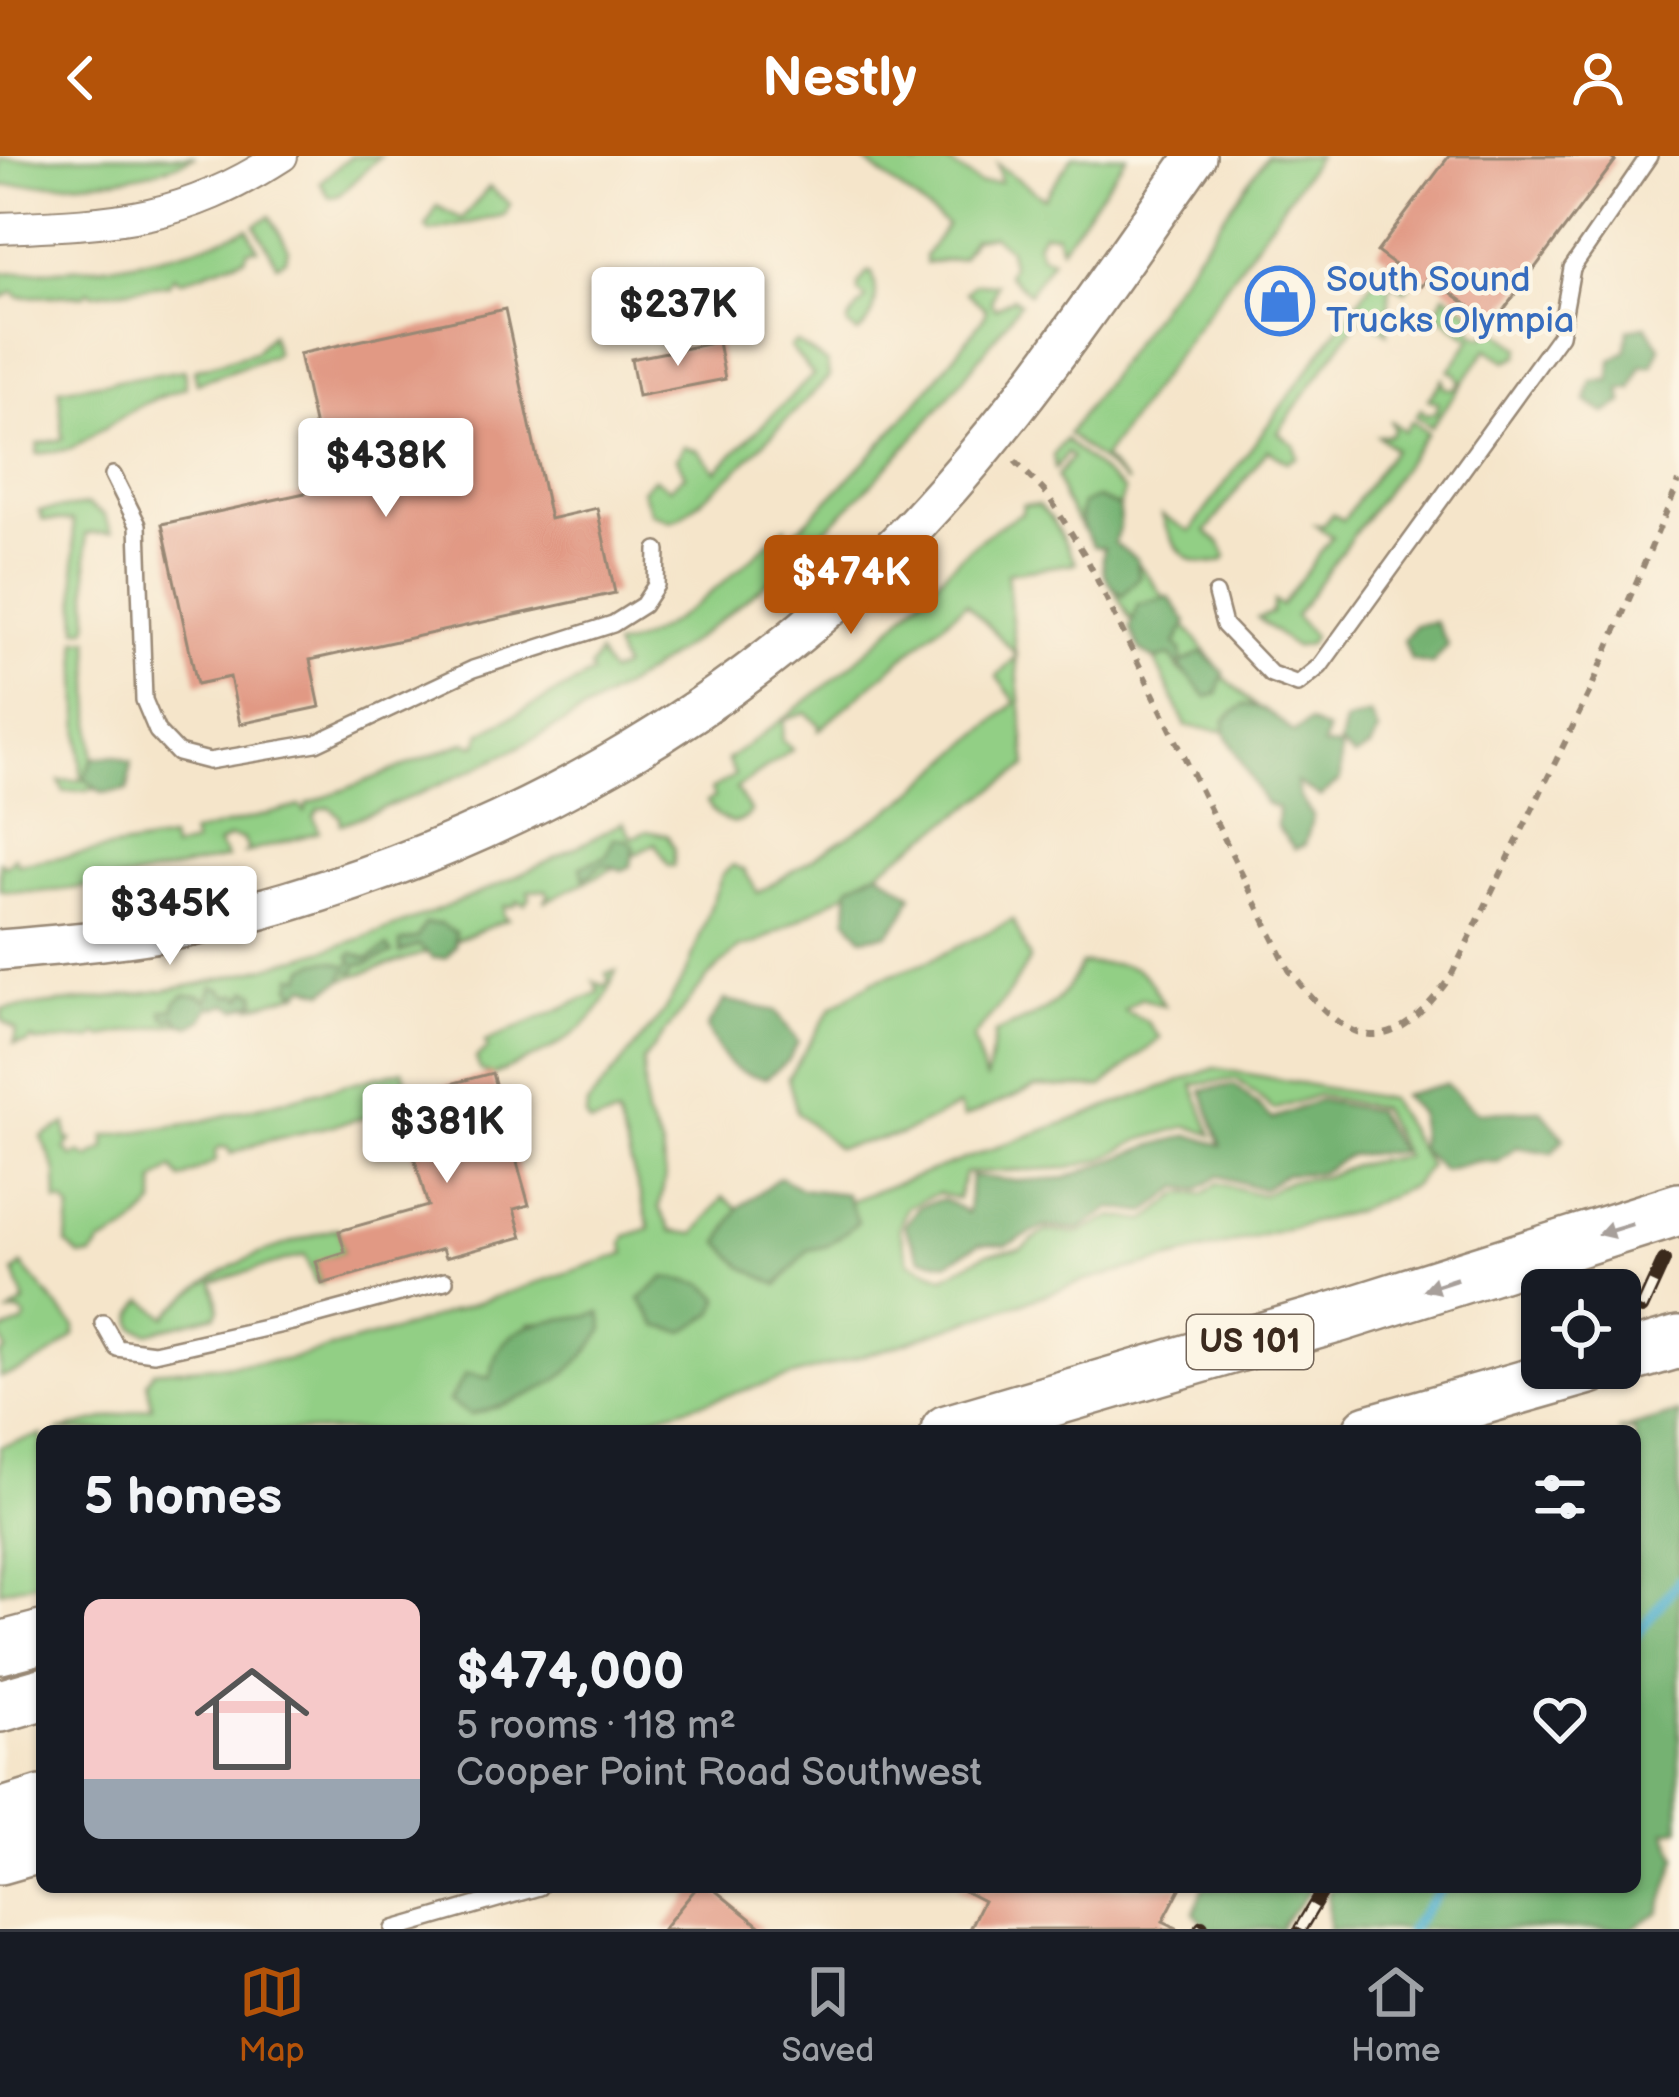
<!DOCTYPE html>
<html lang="en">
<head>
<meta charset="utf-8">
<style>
	body { margin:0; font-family:"Balsamiq Sans",sans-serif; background:#20242c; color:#f1f3f6; height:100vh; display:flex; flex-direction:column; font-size:45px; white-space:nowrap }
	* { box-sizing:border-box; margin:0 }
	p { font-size:39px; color:#9ea1a6 }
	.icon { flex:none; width:66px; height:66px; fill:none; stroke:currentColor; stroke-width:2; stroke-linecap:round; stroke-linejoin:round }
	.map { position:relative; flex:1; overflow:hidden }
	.details { position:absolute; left:36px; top:1269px; width:1605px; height:468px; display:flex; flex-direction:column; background:#171b24; border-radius:18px; box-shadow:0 3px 9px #0004 }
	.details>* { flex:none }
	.fabs { position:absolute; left:1521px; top:1113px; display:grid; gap:24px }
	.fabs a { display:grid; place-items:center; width:120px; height:120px; border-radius:18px; background:#171b24; box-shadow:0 3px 9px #0004; font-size:60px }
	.price { position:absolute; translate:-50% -102px; padding:0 27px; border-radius:12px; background:#fff; color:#222; font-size:39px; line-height:78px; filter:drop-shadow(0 3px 6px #0008) }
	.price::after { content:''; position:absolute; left:50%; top:72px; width:36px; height:27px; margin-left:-18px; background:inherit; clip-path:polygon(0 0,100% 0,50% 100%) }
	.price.current { background:#b45309; color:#fff }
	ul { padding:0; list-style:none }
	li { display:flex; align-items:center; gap:36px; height:300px; padding:0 48px }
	li span { display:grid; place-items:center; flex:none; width:336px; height:240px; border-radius:18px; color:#555 }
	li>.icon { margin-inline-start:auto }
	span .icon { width:144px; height:144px; fill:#fffc; stroke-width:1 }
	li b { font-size:51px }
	h2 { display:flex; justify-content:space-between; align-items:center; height:144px; padding:0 48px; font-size:51px }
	header { display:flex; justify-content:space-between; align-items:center; height:156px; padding:0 48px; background:#b45309; color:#fff; font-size:54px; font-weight:800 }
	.tabs { display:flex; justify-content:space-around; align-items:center; height:168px; border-top:3px solid #363941; background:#171b24; font-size:33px; color:#9ea1a6 }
	.tabs a { display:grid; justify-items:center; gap:6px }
	.tabs .current { color:#b45309 }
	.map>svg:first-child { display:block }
	.green { fill:#92cf85; stroke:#667c52; stroke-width:3; fill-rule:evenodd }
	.forest { fill:#75b272; stroke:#586e48; stroke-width:3 }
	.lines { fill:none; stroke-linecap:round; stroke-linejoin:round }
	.stream { stroke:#4cadcb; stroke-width:10 }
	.building { fill:#e19984 }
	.lane-casing { stroke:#988874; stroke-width:20 }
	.street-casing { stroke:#988874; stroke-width:34 }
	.secondary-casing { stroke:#988874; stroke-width:44 }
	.highway-casing { stroke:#988874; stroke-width:56 }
	.path { stroke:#988874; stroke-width:6; stroke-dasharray:9 9; stroke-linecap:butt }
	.lane { stroke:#fff; stroke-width:15 }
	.street { stroke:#fff; stroke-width:30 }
	.secondary { stroke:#fff; stroke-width:39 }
	.highway { stroke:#fff; stroke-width:51 }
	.rail-casing { stroke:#3b2a1e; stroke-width:14 }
	.rail { stroke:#fcf5e5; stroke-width:9; stroke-dasharray:27; stroke-linecap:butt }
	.oneway { fill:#a79f9a }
	.labels { text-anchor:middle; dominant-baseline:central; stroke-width:9; stroke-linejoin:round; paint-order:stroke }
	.shield { fill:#fcf5e5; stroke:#75675a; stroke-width:3 }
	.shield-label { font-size:33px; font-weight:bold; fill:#3b2a1e }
	.shop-label { font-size:36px; fill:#366cbe; stroke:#fcf5e5; text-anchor:start }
</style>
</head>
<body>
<header><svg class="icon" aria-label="back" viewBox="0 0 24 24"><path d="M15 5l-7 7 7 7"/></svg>Nestly<svg class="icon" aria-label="person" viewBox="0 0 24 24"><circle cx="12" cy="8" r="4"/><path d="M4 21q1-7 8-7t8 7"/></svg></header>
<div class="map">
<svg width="1679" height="1773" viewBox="0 0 1679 1773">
	<rect width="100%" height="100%" fill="#fcf5e5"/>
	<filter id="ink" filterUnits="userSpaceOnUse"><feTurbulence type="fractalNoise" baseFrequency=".00833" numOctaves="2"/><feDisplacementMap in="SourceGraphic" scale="24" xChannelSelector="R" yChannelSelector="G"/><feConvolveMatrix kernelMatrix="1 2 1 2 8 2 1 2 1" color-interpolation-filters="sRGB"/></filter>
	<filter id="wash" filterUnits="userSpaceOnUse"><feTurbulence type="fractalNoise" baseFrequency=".004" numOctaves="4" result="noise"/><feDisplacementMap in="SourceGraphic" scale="48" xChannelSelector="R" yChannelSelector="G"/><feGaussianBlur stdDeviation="2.7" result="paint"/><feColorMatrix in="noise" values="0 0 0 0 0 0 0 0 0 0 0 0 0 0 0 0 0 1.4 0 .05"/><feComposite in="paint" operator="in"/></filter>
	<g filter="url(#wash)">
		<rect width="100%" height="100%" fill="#f5e5ca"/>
		<!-- green -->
		<path class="green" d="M111 0H195C135 30 64 26 0 30V3Z
			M351 0H380L339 39 330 42 320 26Z
			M858 0H904L917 10 925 0H939L980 28 1001 26 997 8 1044 42 1073 0H1127L1061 92 1056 78 1043 77 1036 87 1041 100 1052 103 1029 137 1007 119 1011 110 1009 93 993 80 973 83 961 102 926 107 925 100 947 69Z
			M1267 0H1318L1103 302 1127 327 1068 278Z
			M489 31 510 48 505 59 430 76 426 71 437 50 462 63Z
			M270 60 288 92 286 103 277 108 255 69Z
			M248 72 258 93 248 94 245 101 181 125 174 120 169 128 93 138 89 134 84 139 19 141 14 136 0 142V117C91 113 163 110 248 72Z
			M1385 108 1412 126 1405 135 1390 125 1387 177 1362 159 1278 276 1294 289 1297 301 1286 306 1268 293 1206 376 1220 387 1226 400 1223 405C1187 415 1172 390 1162 359L1190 376Z
			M868 116H872C879 138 877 162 858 177L848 170V165L866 142 858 136V129Z
			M975 127 996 128 991 147 995 152 1013 142 1020 147C846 392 637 561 341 668L340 661 330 651 319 653 314 661 319 676 245 697 248 693 243 683 230 681 218 688 227 702C170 714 55 744 0 734V706L6 710 15 701 18 708 170 683 172 693 194 688 191 678 300 650 305 656 307 648 466 586 472 590 478 587 481 577 592 518 590 512 598 498 610 517 623 512 614 491C664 486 747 406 785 372L782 386 790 389 793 378C864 311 926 240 984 161L986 153 966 136Z
			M1445 138 1474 158 1470 169 1474 178 1484 181 1495 173 1520 192 1518 200 1506 205 1487 193 1431 271 1416 260 1421 253 1426 259 1436 256 1438 247 1428 243 1443 223 1445 232 1454 233 1460 226 1457 218 1449 215 1471 183 1436 157Z
			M271 178 276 196 272 200 197 227 194 214 255 196Z
			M796 186 827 207 829 221 735 316 682 360 671 365 651 357 642 334 654 322 670 332 685 319 677 302 684 290 698 294 716 315 813 219 790 191Z
			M184 214 186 231 138 250 71 293 37 298 38 288 63 283 59 233Z
			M1390 264 1404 275 1412 265 1427 277 1295 460 1313 480 1309 488 1294 491 1258 462 1272 457 1274 445 1281 450 1332 381 1315 369H1324L1333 358 1343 364 1394 293 1378 280 1390 279 1394 273Z
			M1065 284 1124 335 1119 351 1098 342 1079 358 1084 376 1064 344 1057 320 1072 301 1067 297 1055 313 1053 299Z
			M88 349 104 359 112 376 86 378 89 468 87 473H78L73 365 43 364 39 355Z
			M1023 349H1038L1051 362 1076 407 1007 417 1027 610 878 715 850 730 849 735 757 787 739 792 708 821 643 905 646 960 662 992 665 1021 659 1052 671 1075 695 1078 723 1041 738 1052 721 1086 778 1129 808 1093 827 1089 857 1066 849 1045 1215 912 1389 943 1429 1010 1414 1029 1356 1055 1085 1125 889 1192 605 1275H57L152 1251 147 1226 154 1215 287 1204 394 1175 626 1097 623 1087 626 1080 650 1072 617 960 591 968 586 961 587 949 663 857 687 816 722 719 733 709 744 714 758 737 902 646 1016 546 997 521 1017 499 966 447 819 574V568L806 557 784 564 782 584 793 593 736 633 751 656C736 676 718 664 707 646L714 641 711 634 735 619 727 604C775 569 824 534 868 494 918 450 962 386 1022 357ZM1237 923 1274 954 1317 939 1380 952 1405 1000 1353 1009 1324 1021 1287 1025 1262 1039 1218 1027 1203 1038 1181 1037 1145 1065 1114 1060 1079 1077 1046 1075 1021 1093 986 1098 944 1121 909 1106 899 1072 907 1051 938 1037 958 1043 965 1017 1069 1012 1103 1003 1140 984 1188 970 1212 979 1193 929ZM567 1165 470 1259 466 1218 490 1223 530 1167Z
			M1138 407 1165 442 1138 449 1132 467 1114 433 1124 438 1139 421Z
			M1185 469 1217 510 1202 497 1182 508 1175 489Z
			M90 483 93 602 84 622 97 633 64 636 59 625 81 624 77 484Z
			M1170 499 1179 514 1217 538 1223 520 1256 550 1244 549 1226 563 1224 575 1186 570 1155 504Z
			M623 666 632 682 647 675 667 679 674 692V710H669L655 687 635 699 634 690 599 704 591 713 609 706 616 711 544 746 549 739 546 734 528 735 530 742 525 748 517 745 514 750H504L503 759 508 763 455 785V777L417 782 409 790 419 787 425 797 342 824V817L358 807 379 803 378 797C356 809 328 815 302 822L294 836 300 837 250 851 256 846 210 842 175 860 180 867 102 881 97 878 93 883 36 886 31 883 27 887 14 888 16 874 2 864V853C69 846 138 841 203 827 351 793 491 740 623 666Z
			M1013 764 1030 803 1008 839 973 882 986 925 995 877C1041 857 1058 855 1081 808 1130 808 1141 803 1164 850L1141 842 1124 854 1146 865 1160 882 1102 931H1036L964 962 959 950 900 979 837 992 797 956 788 922 832 851 873 825 924 807Z
			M616 815C611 826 607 841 600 851 577 885 530 904 493 919L480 914 476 902 488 892 485 886 599 836 594 825 604 830 609 825 606 817Z
			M403 914 409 933 402 935 406 952 262 986 231 998 228 992 220 991 215 996 216 1005 181 1023 172 1012 155 1025V1049L129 1074 101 1088 92 1100H80L66 1088 71 1054 64 1046H57L56 1015 42 981 66 968 67 984H71L65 993 73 1001 79 997 89 1002 105 992V980L195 967Z
			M338 1072 345 1096 316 1106 322 1128 315 1126 305 1099 213 1126 219 1153 216 1159 149 1177 135 1172C131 1160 136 1153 144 1144L166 1161C218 1107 268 1093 338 1072Z
			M22 1109 75 1171V1178C56 1199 28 1214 0 1221V1199L6 1195 0 1176 22 1168 26 1162 20 1156 10 1157 25 1146 14 1116Z
			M42 1279V1425L0 1435V1290Z"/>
		<!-- forest -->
		<path class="forest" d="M1646 170 1660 191 1652 210H1641L1632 233 1621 234 1623 247 1605 257 1586 245 1592 225 1610 224 1611 204 1626 195 1628 173Z
			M1097 342 1119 351 1120 370 1114 387 1137 403 1139 421 1123 439C1105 427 1100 413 1104 392L1093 390C1084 376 1078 364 1082 348Z
			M1169 441 1187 466 1175 488 1181 494 1182 507 1202 496 1224 517 1217 538 1207 541 1170 499 1155 504 1140 494 1130 472 1138 449Z
			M1435 466 1448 489 1432 508 1411 504 1404 484 1415 469Z
			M1244 549C1265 550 1279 563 1293 577L1309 566 1327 575 1323 590 1341 591 1340 624 1320 641 1296 626 1300 642 1313 660 1305 689 1295 693 1277 671 1278 652 1265 647 1224 575 1225 564Z
			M1370 558 1378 576 1370 592 1354 601 1340 588 1345 566Z
			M115 600 131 606 128 634 102 637 84 622 93 602Z
			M614 682 628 684 634 690 631 710 622 714C593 702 603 713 584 723L581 710 606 700Z
			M878 715 912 739 904 758 888 778 862 782 847 763 849 730Z
			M425 768H441L455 777V790L446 802H433L419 789 400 797V786L417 782Z
			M387 790 392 797 367 808H358L355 816 345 815 342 824 324 836 305 830 300 837 291 831 293 820 302 821 305 812C321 803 332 803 346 810L353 806 349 800 353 797 369 803Z
			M212 831 221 833 228 840 238 838 242 842 248 834 256 837V846L237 853 227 848 215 852 210 850 204 862 191 870 180 867 175 860 170 864 164 861 162 855 174 853 175 847 184 839 200 840 207 845Z
			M725 844 776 855 798 886 788 905 766 922C731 918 721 903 707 871Z
			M1446 928 1477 956 1541 954 1564 982 1553 997 1517 991 1498 1006 1477 1005 1443 1014 1420 994 1419 957 1402 939Z
			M1235 929 1273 963 1319 944 1375 955 1400 996 1349 999 1320 1017 1285 1018 1262 1033 1219 1020 1197 1034 1180 1031 1145 1057 1112 1052 1080 1073 1045 1071 1007 1089 979 1088 947 1107 920 1102 904 1070 919 1050 943 1043 968 1057 971 1020 1017 1025 1066 1022 1150 990 1190 979 1221 989 1202 934Z
			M780 1021 801 1033 846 1038 858 1066 827 1090 808 1094 778 1129 743 1111 720 1086 738 1052Z
			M665 1121 704 1128 720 1142 714 1157 684 1176 657 1170 640 1143Z
			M601 1157 604 1173C568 1230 531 1240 470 1259L449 1245 466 1218 490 1222C493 1214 494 1200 499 1193 521 1160 567 1165 601 1157Z
			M1679 1257V1673L1666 1675 1677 1701 1660 1756 1630 1773H1329L1328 1735 1335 1731H1635V1275H1618Z
			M1204 1731H1311C1303 1750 1287 1754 1281 1773H1209L1194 1757Z"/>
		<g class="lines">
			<!-- stream -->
			<path class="stream" d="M1635 1481 1679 1424
				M1410 1773 1443 1731"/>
		</g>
		<g id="blocks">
			<!-- building -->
			<path class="building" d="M1449 0H1608L1615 5 1493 168 1429 120 1422 130 1377 96Z
				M505 153 550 363 597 352 615 437 310 504 320 551 240 568 230 521 197 528 162 368 328 332 299 198Z
				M718 186 725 223 638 240 631 203Z
				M492 917 529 1049 514 1053 522 1081 445 1102 442 1093 322 1128 316 1105 345 1096 339 1075 428 1050 407 976 429 970 420 936Z
				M697 1731H711L763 1773H663Z
				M956 1731H1181L1163 1765 1179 1773H969L983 1745Z"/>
		</g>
	</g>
	<g filter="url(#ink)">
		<use href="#blocks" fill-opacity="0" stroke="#988874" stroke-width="3"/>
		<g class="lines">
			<defs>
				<path id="lane" d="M113 319 138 369 144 544 157 575 178 597 209 605 316 587 473 513 613 468 643 449 656 429 657 394
					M1216 438 1224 469 1271 518 1298 528 1320 510 1560 179 1572 112 1649 0
					M103 1167 117 1192 154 1197 292 1166 445 1125
					M394 1773 539 1731"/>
				<path id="street" d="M0 72C117 67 181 65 282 0"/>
				<path id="secondary" d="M0 794C84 787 169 779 251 756 502 688 737 558 916 368 1022 255 1107 126 1196 0"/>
				<path id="highway" d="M1620 1203 1679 1186
					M947 1275 1340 1160 1679 1053
					M1369 1275 1589 1212
					M0 1492 42 1481
					M0 1550 42 1538
					M0 1659 42 1646
					M0 1702 42 1690"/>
			</defs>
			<!-- lane casing -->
			<use href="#lane" class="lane-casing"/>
			<!-- street casing -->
			<use href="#street" class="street-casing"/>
			<!-- secondary casing -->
			<use href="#secondary" class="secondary-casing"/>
			<!-- highway casing -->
			<use href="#highway" class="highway-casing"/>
			<!-- path -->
			<path class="path" d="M1015 305 1047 338 1086 401 1289 814C1349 892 1389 907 1451 820L1590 535 1679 326"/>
			<!-- lane -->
			<use href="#lane" class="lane"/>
			<!-- street -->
			<use href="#street" class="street"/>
			<!-- secondary -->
			<use href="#secondary" class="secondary"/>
			<!-- highway -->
			<use href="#highway" class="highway"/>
			<defs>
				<path id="rail" d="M1642 1152 1664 1104
					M1200 1773 1202 1770
					M1300 1773 1325 1731"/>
			</defs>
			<!-- rail casing -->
			<use href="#rail" class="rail-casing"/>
			<!-- rail -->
			<use href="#rail" class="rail"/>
		</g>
		<!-- one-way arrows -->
		<defs><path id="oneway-solid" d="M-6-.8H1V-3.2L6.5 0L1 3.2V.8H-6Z" transform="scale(3)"/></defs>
		<g class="oneway">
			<use href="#oneway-solid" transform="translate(1615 1073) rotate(163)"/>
			<use href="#oneway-solid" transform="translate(1440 1128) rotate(162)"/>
		</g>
	</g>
	<!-- icons -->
	<defs>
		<symbol id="shop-ring" viewBox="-11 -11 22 22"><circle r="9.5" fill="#fcf5e5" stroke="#3f7fe0" stroke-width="1.5"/><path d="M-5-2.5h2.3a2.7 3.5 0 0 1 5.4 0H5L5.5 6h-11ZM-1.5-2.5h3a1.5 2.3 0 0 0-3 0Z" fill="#3f7fe0"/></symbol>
	</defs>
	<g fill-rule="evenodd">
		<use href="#shop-ring" x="1242" y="107" width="76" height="76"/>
	</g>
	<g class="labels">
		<!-- shield labels -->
		<rect class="shield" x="1187" y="1159" width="126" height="54" rx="9"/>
		<g class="shield-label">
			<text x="1250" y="1186">US 101</text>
		</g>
		<!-- shop labels -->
		<g class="shop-label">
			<text x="1326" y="124">South Sound<tspan x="1326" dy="41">Trucks Olympia</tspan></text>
		</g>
	</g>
</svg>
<div class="fabs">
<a><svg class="icon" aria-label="locate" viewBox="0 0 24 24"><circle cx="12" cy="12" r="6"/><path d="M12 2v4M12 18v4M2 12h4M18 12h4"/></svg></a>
</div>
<b class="price" style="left:678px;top:213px">$237K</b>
<b class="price" style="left:386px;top:364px">$438K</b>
<b class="price current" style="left:851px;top:481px">$474K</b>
<b class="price" style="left:170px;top:812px">$345K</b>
<b class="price" style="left:447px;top:1030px">$381K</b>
<section class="details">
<h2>5 homes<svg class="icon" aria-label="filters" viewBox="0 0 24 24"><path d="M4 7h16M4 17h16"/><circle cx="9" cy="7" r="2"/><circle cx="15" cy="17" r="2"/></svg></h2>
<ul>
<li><span style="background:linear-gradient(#f6c9c9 75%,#9aa5b1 0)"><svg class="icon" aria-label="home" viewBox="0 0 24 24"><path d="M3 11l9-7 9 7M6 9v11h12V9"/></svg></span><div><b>$474,000</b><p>5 rooms · 118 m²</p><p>Cooper Point Road Southwest</p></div><svg class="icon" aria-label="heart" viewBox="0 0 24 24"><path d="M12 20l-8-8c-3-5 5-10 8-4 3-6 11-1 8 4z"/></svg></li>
</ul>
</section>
</div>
<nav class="tabs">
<a class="current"><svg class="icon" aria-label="map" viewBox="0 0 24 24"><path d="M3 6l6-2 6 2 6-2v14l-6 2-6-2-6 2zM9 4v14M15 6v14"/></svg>Map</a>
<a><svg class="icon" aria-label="saved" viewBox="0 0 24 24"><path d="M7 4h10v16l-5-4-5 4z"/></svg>Saved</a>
<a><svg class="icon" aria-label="home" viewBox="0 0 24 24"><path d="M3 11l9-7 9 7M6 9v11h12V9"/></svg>Home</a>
</nav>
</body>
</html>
